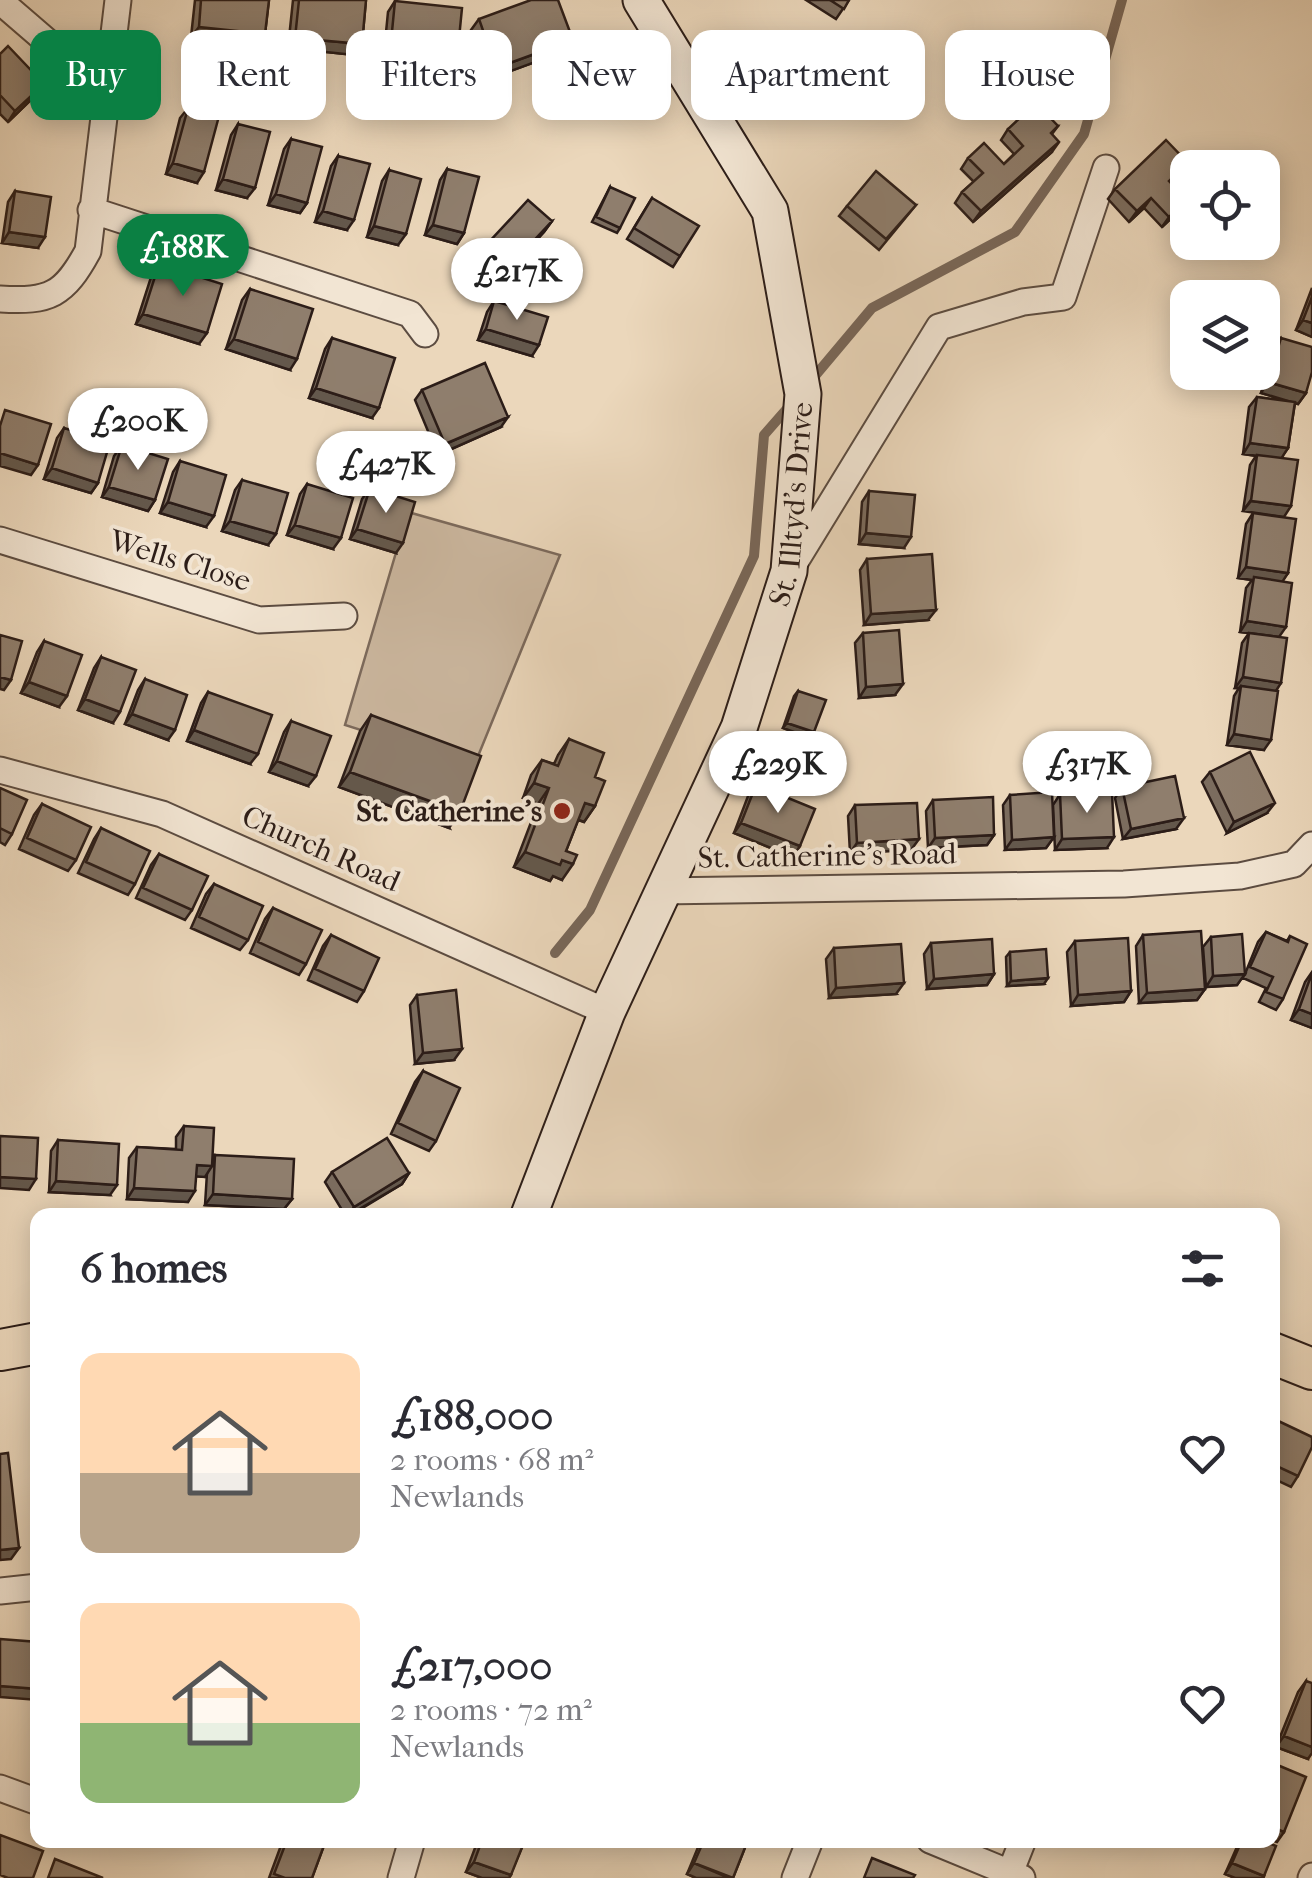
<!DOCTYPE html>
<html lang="en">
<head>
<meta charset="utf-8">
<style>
	body { margin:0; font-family:"IM FELL French Canon",serif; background:#f2f2f3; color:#2b2b33; height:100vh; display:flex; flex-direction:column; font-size:38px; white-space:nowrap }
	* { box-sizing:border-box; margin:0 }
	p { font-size:32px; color:#7c7c81 }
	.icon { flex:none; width:55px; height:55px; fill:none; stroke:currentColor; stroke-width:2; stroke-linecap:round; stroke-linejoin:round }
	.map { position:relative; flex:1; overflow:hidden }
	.panel { position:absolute; left:30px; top:1208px; width:1250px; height:640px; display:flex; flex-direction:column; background:#fff; border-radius:20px; box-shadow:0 5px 25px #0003 }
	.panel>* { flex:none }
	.top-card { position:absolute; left:30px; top:30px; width:1252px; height:90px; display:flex; gap:20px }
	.buttons { position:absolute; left:1170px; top:150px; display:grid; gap:20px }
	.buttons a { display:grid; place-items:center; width:110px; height:110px; border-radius:20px; background:#fff; box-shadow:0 5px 25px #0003; font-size:50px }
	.price { position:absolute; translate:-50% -85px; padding:0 22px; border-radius:35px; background:#fff; color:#222; font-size:32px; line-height:65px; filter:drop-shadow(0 2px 5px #0008) }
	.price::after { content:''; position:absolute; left:50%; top:60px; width:30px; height:22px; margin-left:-15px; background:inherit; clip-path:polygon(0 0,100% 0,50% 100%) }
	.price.current { background:#0b8043; color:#fff }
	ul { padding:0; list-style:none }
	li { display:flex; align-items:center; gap:30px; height:250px; padding:0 50px }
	li span { display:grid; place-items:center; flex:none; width:280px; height:200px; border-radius:20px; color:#555 }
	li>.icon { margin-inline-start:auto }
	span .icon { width:120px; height:120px; fill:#fffc; stroke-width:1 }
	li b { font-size:42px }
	h2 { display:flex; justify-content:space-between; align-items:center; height:120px; padding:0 50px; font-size:42px }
	.chip { padding:0 35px; border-radius:20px; background:#fff; box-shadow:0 5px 25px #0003; font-size:35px; line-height:90px }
	.chip.current { background:#0b8043; color:#fff }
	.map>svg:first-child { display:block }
	.green { fill:#cbb79f; stroke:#7c6a5c; stroke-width:2.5 }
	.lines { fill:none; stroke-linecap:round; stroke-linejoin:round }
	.stream { stroke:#786759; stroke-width:10 }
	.street-casing { stroke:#5c4c41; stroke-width:29 }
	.secondary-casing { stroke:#2c1d18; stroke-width:39 }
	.primary-casing { stroke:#2c1d18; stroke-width:44 }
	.street { stroke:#f2e5d3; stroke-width:25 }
	.secondary { stroke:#f2e5d3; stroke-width:35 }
	.primary { stroke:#ebd7bb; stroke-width:40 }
	.wall { fill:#7b6c5e; stroke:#2c1d18; stroke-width:2.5 }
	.shaded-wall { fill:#64584c; stroke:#2c1d18; stroke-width:2.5 }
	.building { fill:#8f7e6d; stroke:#2c1d18; stroke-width:2.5 }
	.poi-dot { fill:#8f2418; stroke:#f2e5d3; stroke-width:4 }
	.labels { text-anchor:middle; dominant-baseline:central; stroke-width:8; stroke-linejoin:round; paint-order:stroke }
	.street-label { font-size:30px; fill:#2c1d18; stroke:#f2e5d3 }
	.poi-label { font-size:30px; font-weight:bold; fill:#2c1d18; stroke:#f2e5d3; text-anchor:end }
</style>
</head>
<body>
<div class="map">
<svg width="1312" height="1878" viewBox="0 0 1312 1878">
	<rect width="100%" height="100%" fill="#ebd7bb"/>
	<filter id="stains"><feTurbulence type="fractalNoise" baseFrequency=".002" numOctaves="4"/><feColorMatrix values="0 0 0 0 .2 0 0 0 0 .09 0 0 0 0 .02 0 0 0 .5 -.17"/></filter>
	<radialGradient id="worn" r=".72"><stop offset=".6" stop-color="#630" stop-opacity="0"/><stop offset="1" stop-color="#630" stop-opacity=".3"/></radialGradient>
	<!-- green -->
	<path class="green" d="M408 512 560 555 474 766 345 725Z"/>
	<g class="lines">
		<!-- stream -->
		<path class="stream" d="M809 383 872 308 1015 232 1084 134 1122 0
			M555 953 590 910 754 556 764 435 792 403"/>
		<defs>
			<path id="street" d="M0 1 51 45 114 61
				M91 210 410 314 425 334
				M0 299C50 302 64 295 88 251L118 0
				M0 540 259 620 344 616
				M792 567 939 327 1023 302 1063 297 1106 168
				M0 770 162 814 607 1012
				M660 891 1124 884 1240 876 1294 864 1312 845
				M0 1591 38 1587
				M0 1788 38 1802
				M930 1840 1022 1878
				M1010 1873 1023 1840
				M401 1878 412 1840
				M795 1878 810 1840
				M1311 1878 1312 1876"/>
			<g id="secondary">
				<path id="s1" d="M529 1215 607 1012 739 728 789 571 803 394 770 211 641 0"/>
			</g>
			<path id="primary" d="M0 1350 38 1343
				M1272 1353 1312 1369"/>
		</defs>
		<!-- street casing -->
		<use href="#street" class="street-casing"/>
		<!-- secondary casing -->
		<use href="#secondary" class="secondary-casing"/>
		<!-- primary casing -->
		<use href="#primary" class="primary-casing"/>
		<!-- street -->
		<use href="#street" class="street"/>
		<!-- secondary -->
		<use href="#secondary" class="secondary"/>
		<!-- primary -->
		<use href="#primary" class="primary"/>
	</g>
	<!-- wall -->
	<path class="wall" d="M195 0H269L265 34 258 44 191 37Z
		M293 0H366L362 44 354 55 288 48Z
		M806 0H849L836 19Z
		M395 1 457 59 449 70 383 63 388 12Z
		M479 19 573 40 565 51 489 79 471 30Z
		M0 54 37 94 8 122 0 114Z
		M188 108 197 183 166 174 180 118Z
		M238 124 247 198 216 190 231 135Z
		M1058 126 1052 134V152L973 222 955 203 962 192 974 182 961 169 968 158 1004 164 1014 154 1001 140 1008 129Z
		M291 139 307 203 300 213 268 205 284 149Z
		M338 156 347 230 315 222 331 166Z
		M1188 163 1180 174 1171 183 1180 210 1162 227 1144 208 1129 222 1108 199 1115 189Z
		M447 169 464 233 457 244 425 235 440 180Z
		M389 170 398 245 367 237 382 181Z
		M610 187 620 228 617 233 592 222Z
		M15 191 38 248 2 243 8 202Z
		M652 198 680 256 673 267 627 239Z
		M916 205 879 250 839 216 847 206Z
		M552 221 544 232 505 274 482 252 489 242Z
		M159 264 199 344 136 324 152 274Z
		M1312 288V337L1296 330Z
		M250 289 290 370 226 349 242 300Z
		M494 301 532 356 478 340 487 312Z
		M332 338 372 418 309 398 325 349Z
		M1281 338 1306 393 1298 404 1295 403 1288 448 1243 511 1250 465 1256 456 1243 454 1249 407 1257 397 1292 402 1261 393 1274 349Z
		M422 390 501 427 438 455 415 400Z
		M64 428 98 483 91 493 44 479 57 438Z
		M122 445 155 500 148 511 102 497 114 456Z
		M180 461 206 527 160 513 173 472Z
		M242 480 268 545 222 531 235 490Z
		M307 484 333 549 287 535 300 494Z
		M370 488 396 553 350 539 362 499Z
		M869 491 904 548 859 544 862 502Z
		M1253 513 1288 573 1282 581 1276 691 1264 750 1227 745 1234 696 1239 688H1235L1242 643 1249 633 1240 632 1246 588 1252 580 1238 578 1246 524Z
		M867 559 928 620 864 625 860 570Z
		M863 633 895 695 859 698 855 643Z
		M44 641 59 707 21 693 37 652Z
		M101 657 113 723 78 710 94 668Z
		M145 679 168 740 125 724 138 690Z
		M798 691 810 738 783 728 794 696Z
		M208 692 250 764 187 741 201 703Z
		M371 715 449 828 339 787 360 731Z
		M291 721 308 786 269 772 284 732Z
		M569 739 595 777V806L584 822 578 820 566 851 562 880 553 876 550 881 514 867 538 804 523 798 531 775 542 760 554 764 558 755Z
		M1210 772 1267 813 1227 833 1202 782Z
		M756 785 793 857 734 833 748 796Z
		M1122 787 1176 829 1123 839 1115 798Z
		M0 788 12 834 5 845 0 842Z
		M1060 794 1107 848 1055 850 1053 805Z
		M1010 795 1054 837 1046 848 1005 850 1003 805Z
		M933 800 994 835 987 845 928 848 926 811Z
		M42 804 76 860 68 871 19 849 34 815Z
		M855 805 911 850 850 853 848 816Z
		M101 828 135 884 128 895 78 873 94 839Z
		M159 854 192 910 185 920 136 898 151 865Z
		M214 884 248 940 240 950 191 928 206 894Z
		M273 908 306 964 299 975 250 953 265 919Z
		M1266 932 1287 941 1290 936 1283 999 1276 1010 1259 1002 1266 988 1243 978 1244 974 1237 985 1206 987 1203 947 1211 937 1245 974 1258 942Z
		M331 935 364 991 357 1002 308 980 323 946Z
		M1143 935 1205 989 1197 1000 1139 1003 1136 946Z
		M1075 941 1131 991 1124 1002 1071 1006 1067 952Z
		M931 943 994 974 987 985 927 989 924 954Z
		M834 948 896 994 829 998 826 959Z
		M1010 952 1044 984 1007 986 1006 957Z
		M1312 972V1028L1291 1020 1305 982Z
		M417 995 454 1060 415 1064 410 1005Z
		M423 1071 436 1141 429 1151 391 1134 415 1082Z
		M184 1126 212 1159 215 1155 292 1199 284 1209 205 1205 207 1173 205 1177 196 1176 188 1202 127 1199 129 1158 137 1147 176 1149V1137Z
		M58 1140 110 1195 49 1192 51 1151Z
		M332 1172 409 1173 402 1184 351 1215H345L325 1182Z
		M1272 1418 1298 1476 1291 1487 1272 1478Z
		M1306 1681 1308 1759 1276 1747 1298 1692Z
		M283 1840H326L312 1878H269Z
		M478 1840H525L509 1878H482L466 1872Z
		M701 1840H748L733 1878H696L687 1874Z
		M1240 1840H1261L1264 1876 1263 1878H1235L1225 1874Z"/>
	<!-- shaded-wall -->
	<path class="shaded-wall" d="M199 27 265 34 258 44 191 37Z
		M295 38 362 44 354 55 288 48Z
		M573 40 565 51 489 79 496 68Z
		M390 52 457 59 449 70 383 63Z
		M44 84 37 94 8 122 15 111Z
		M1059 142 1052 152 973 222 981 211Z
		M173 163 204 172 197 183 166 174Z
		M1188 163 1180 174 1161 191 1169 181Z
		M223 179 255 188 247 198 216 190Z
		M276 194 307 203 300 213 268 205Z
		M1151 198 1144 208 1129 222 1137 211Z
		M1187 200 1180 210 1162 227 1169 217Z
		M323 211 354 220 347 230 315 222Z
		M552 221 544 232 505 274 513 263Z
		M433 225 464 233 457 244 425 235Z
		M374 226 406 234 398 245 367 237Z
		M9 232 45 237 38 248 2 243Z
		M143 314 207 333 199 344 136 324Z
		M1303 320 1312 323V337L1296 330Z
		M486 329 539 345 532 356 478 340Z
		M234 339 297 359 290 370 226 349Z
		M1268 382 1306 393 1298 404 1261 393Z
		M316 388 379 408 372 418 309 398Z
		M508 417 501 427 438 455 445 444Z
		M1250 443 1288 448 1281 459 1243 454Z
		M0 453 38 465 31 475 0 466Z
		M52 468 98 483 91 493 44 479Z
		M109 487 155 500 148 511 102 497Z
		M1251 501 1291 506 1284 517 1243 511Z
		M168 502 214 516 206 527 160 513Z
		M230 521 276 534 268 545 222 531Z
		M295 525 341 538 333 549 287 535Z
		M357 529 403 543 396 553 350 539Z
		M866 533 911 537 904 548 859 544Z
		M1246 567 1288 573 1281 584 1238 578Z
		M936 610 928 620 864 625 871 614Z
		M1247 621 1286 627 1279 637 1240 632Z
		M0 677 11 680 4 690 0 689Z
		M1243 677 1281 683 1274 694 1241 686 1239 688H1235Z
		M29 682 67 696 59 707 21 693Z
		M903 684 895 695 859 698 866 687Z
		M85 699 120 712 113 723 78 710Z
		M132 714 175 730 168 740 125 724Z
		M787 723 814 732 810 738 783 728Z
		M194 730 258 754 250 764 187 741Z
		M1234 734 1271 740 1264 750 1227 745Z
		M277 761 316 776 308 786 269 772Z
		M350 772 460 812 449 828 339 787Z
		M534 783 549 788 538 804 523 798Z
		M585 803 595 806 584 822 574 818Z
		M1275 803 1267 813 1227 833 1234 822Z
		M1184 818 1176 829 1123 839 1131 829Z
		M741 823 800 846 793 857 734 833Z
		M994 835 987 845 928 848 935 838Z
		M1054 837 1046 848 1005 850 1012 840Z
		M1114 837 1107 848 1055 850 1062 839Z
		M919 839 911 850 850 853 857 843Z
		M525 852 562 860 573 864 562 880 553 876 550 881 514 867Z
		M994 974 987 985 927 989 934 979Z
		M1245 974 1237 985 1206 987 1213 976Z
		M1048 978 1044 984 1007 986 1011 981Z
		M904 983 896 994 829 998 836 988Z
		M1205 989 1197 1000 1139 1003 1147 993Z
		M1131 991 1124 1002 1071 1006 1078 995Z
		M1299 1009 1312 1014V1028L1291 1020Z
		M462 1049 454 1060 415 1064 423 1053Z
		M197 1165 212 1166 205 1177 189 1176Z
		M409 1173 402 1184 349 1215 354 1207Z
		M0 1177 36 1179 29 1190 0 1188Z
		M56 1181 117 1185 110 1195 49 1192Z
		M134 1188 195 1191 188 1202 127 1199Z
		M213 1194 292 1199 284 1209 205 1205Z
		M19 1548 11 1559 0 1560V1550Z
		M0 1686 38 1689V1700L0 1697Z
		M1284 1736 1312 1747V1753L1308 1759 1276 1747Z
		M1272 1827 1284 1832 1277 1842 1271 1840H1272Z
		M474 1862 511 1875 509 1878H482L466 1872Z
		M694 1863 729 1878H696L687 1874Z
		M1232 1863 1264 1876 1263 1878H1235L1225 1874Z"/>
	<!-- building -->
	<path class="building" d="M201 0H269L265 34 199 27Z
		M299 0H366L362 44 295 38Z
		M531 0H558L573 40 496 68 479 19Z
		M830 0H849L844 9Z
		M395 1 462 8 457 59 390 52Z
		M8 46 44 84 15 111 0 95V54Z
		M1036 103 1058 126 1051 133 1059 142 981 211 962 192 983 173 968 158 984 143 1004 164 1023 146 1008 129Z
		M188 108 219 116 204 172 173 163Z
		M238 124 270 132 255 188 223 179Z
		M291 139 322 147 307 203 276 194Z
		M1166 140 1188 163 1169 181 1187 200 1169 217 1151 198 1137 211 1115 189Z
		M338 156 370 164 354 220 323 211Z
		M447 169 479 177 464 233 433 225Z
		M389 170 421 179 406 234 374 226Z
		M876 171 916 205 886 239 847 206Z
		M610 187 635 198 620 228 596 217Z
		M15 191 51 197 45 237 9 232Z
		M652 198 699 226 680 256 634 228Z
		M528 200 552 221 513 263 489 242Z
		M159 264 222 284 207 333 143 314Z
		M250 289 313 309 297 359 234 339Z
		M1312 297V323L1303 320Z
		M494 301 548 317 539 345 486 329Z
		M332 338 395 358 379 408 316 388Z
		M1281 338 1312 347V372L1306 393 1268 382Z
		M485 363 508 417 445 444 422 390Z
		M1257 397 1295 402 1288 448 1250 443Z
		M5 410 51 424 38 465 0 453V426Z
		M64 428 110 442 98 483 52 468Z
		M122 445 168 459 155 500 109 487Z
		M1257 455 1298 460 1291 506 1251 501Z
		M180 461 226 475 214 516 168 502Z
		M242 480 288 493 276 534 230 521Z
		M307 484 353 498 341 538 295 525Z
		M370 488 415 502 403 543 357 529Z
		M869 491 915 495 911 537 866 533Z
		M1253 513 1296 519 1288 573 1246 567Z
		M932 554 936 610 871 614 867 559Z
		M1254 577 1292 583 1286 627 1247 621Z
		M899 630 903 684 866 687 863 633Z
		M1249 633 1287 638 1281 683 1243 677Z
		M0 635 22 641 11 680 0 677Z
		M44 641 82 655 67 696 29 682Z
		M101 657 136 670 120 712 85 699Z
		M145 679 187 695 175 730 132 714Z
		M1241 686 1278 691 1271 740 1234 734Z
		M798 691 826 700 814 732 787 723Z
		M208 692 272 715 258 754 194 730Z
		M371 715 481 756 460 812 350 772Z
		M291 721 331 736 316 776 277 761Z
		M569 739 604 753 595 777 605 781 595 806 585 803 566 851 577 855 573 864 562 860 560 865 525 852 549 788 534 783 542 760 558 766Z
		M1250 752 1275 803 1234 822 1210 772Z
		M1175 776 1184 818 1131 829 1122 787Z
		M756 785 815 809 800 846 741 823Z
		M0 788 27 800 12 834 0 828Z
		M1052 792 1054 837 1012 840 1010 795Z
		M1112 792 1114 837 1062 839 1060 794Z
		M993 797 994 835 935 838 933 800Z
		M917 803 919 839 857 843 855 805Z
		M42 804 91 827 76 860 27 838Z
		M101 828 150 851 135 884 86 862Z
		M159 854 208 876 192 910 143 888Z
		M214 884 263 906 248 940 199 917Z
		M273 908 322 930 306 964 258 942Z
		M1201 931 1205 989 1147 993 1143 935Z
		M1266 932 1288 942 1290 936 1307 944 1283 999 1266 992 1273 977 1250 967Z
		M1242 934 1245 974 1213 976 1211 937Z
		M331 935 379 958 364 991 315 969Z
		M1128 938 1131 991 1078 995 1075 941Z
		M992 939 994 974 934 979 931 943Z
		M901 944 904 983 836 988 834 948Z
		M1046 949 1048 978 1011 981 1010 952Z
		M1312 973V1014L1299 1009Z
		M456 990 462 1049 423 1053 417 995Z
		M423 1071 460 1088 436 1141 398 1123Z
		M184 1126 214 1128 212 1166 197 1165 195 1191 134 1188 137 1147 182 1150Z
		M0 1136 38 1138 36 1179 0 1177Z
		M387 1138 409 1173 354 1207 332 1172Z
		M58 1140 119 1144 117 1185 56 1181Z
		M215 1155 294 1159 292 1199 213 1194Z
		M1272 1418 1312 1437V1447L1298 1476 1272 1464Z
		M8 1453 19 1548 0 1550V1454Z
		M0 1639 38 1642V1689L0 1686Z
		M1306 1681 1312 1683V1747L1284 1736Z
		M1275 1764 1306 1777 1284 1832 1272 1827V1769Z
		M0 1835 43 1851 33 1878H8L0 1875Z
		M287 1840H326L312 1878H285L274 1874Z
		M482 1840H525L511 1875 474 1862Z
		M704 1840H748L733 1878 694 1863Z
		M1242 1840H1261L1276 1846 1264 1876 1232 1863Z
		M872 1858 915 1875 913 1878H864Z
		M55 1859 103 1878H48Z"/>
	<!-- markers -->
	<circle class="poi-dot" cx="562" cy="811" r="10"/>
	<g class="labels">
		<!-- street labels -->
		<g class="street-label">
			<text stroke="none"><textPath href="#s1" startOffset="762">St. Illtyd's Drive</textPath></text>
			<text transform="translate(180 561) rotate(17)">Wells Close</text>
			<text transform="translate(321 849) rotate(24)">Church Road</text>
			<text transform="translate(827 856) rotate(-1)">St. Catherine's Road</text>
		</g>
		<!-- poi labels -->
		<g class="poi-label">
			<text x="542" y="811">St. Catherine's</text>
		</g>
	</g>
	<rect width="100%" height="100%" filter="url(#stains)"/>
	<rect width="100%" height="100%" fill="url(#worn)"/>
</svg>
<div class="buttons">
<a><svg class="icon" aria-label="locate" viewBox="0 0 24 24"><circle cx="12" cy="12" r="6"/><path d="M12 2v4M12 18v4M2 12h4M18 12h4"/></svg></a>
<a><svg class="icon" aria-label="layers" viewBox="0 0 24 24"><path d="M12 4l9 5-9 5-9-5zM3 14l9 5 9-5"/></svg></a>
</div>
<b class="price current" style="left:183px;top:299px">£188K</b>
<b class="price" style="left:517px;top:323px">£217K</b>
<b class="price" style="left:138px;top:473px">£200K</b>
<b class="price" style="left:386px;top:516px">£427K</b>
<b class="price" style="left:778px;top:816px">£229K</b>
<b class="price" style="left:1087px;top:816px">£317K</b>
<div class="top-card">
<a class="chip current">Buy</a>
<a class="chip">Rent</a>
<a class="chip">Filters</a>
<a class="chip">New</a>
<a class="chip">Apartment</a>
<a class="chip">House</a>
</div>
<section class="panel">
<h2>6 homes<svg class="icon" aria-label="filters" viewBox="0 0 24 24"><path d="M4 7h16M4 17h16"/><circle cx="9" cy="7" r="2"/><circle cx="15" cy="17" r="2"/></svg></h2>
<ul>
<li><span style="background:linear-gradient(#ffd9b3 60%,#b9a48a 0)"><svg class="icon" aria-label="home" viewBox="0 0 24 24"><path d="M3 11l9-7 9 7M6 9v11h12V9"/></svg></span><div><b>£188,000</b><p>2 rooms · 68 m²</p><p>Newlands</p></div><svg class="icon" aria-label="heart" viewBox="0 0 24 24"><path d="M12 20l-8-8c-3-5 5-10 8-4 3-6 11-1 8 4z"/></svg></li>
<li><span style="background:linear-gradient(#ffd9b3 60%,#8fb573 0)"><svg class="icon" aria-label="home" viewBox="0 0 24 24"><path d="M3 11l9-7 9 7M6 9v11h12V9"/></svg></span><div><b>£217,000</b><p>2 rooms · 72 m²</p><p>Newlands</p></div><svg class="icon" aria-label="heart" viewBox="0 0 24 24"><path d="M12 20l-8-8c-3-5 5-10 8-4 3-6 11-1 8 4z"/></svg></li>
</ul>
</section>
</div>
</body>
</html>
